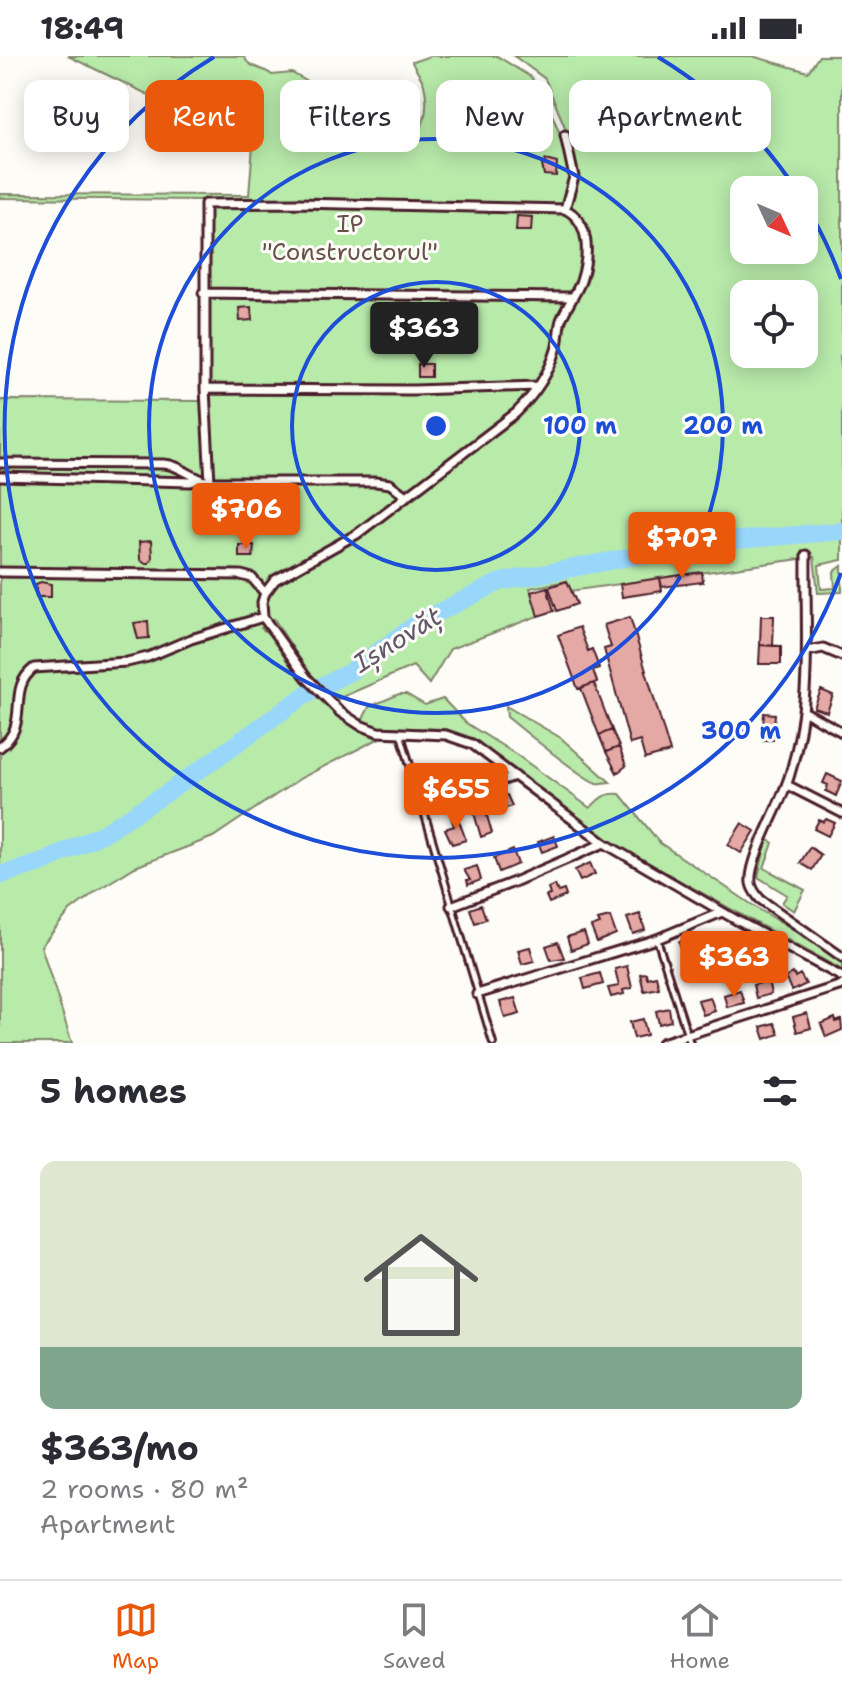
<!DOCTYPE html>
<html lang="en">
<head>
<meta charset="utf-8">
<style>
	body { margin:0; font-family:"Shantell Sans",sans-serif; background:#f2f2f3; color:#2b2b33; height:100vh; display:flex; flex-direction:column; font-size:30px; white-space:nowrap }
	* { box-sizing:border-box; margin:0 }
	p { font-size:26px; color:#7c7c81 }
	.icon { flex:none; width:44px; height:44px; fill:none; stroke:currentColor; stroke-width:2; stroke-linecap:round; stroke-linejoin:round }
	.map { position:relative; height:987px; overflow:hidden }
	.panel { display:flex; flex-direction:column; background:#fff; flex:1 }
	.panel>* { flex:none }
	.top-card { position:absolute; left:24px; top:24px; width:794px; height:72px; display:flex; gap:16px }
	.needle { width:52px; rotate:134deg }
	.tools { position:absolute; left:730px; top:120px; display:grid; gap:16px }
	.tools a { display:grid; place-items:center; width:88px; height:88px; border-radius:16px; background:#fff; box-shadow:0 4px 20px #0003; font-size:40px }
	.price { position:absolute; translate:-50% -68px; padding:0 18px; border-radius:8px; background:#ea580c; color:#fff; font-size:26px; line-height:52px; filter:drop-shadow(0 2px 4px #0008) }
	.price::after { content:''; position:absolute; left:50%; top:48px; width:24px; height:18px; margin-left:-12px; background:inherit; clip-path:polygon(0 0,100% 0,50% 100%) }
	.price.active { background:#222; color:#fff }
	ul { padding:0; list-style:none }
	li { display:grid; align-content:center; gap:16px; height:424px; padding:0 40px }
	li span { display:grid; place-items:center; height:248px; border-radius:16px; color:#555 }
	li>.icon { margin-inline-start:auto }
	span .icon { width:144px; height:144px; fill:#fffc; stroke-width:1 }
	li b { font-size:34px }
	h2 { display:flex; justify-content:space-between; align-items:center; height:96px; padding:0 40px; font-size:34px }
	.tag { padding:0 28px; border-radius:16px; background:#fff; box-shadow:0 4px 20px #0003; font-size:28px; line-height:72px }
	.tag.active { background:#ea580c; color:#fff }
	.status { display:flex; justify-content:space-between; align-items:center; height:56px; padding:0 40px; background:#fff; direction:ltr }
	.status svg { height:22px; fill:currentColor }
	.dock { display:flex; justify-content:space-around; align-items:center; height:112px; border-top:2px solid #e1e1e2; background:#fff; font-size:22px; color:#7c7c81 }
	.dock a { display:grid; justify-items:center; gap:4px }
	.dock .active { color:#ea580c }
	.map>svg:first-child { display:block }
	.green { fill:#b8eaaa; stroke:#81846a; stroke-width:2; fill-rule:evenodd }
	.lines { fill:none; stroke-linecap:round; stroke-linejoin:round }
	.river { stroke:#99d7fa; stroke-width:18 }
	.building { fill:#e4a9a4; stroke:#4a1f2b; stroke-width:2 }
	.lane-casing { stroke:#4a1f2b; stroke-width:10 }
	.street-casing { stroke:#4a1f2b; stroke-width:13 }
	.lane { stroke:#fdfcf7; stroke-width:4 }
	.street { stroke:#fdfcf7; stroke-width:7 }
	.ring { fill:none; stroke:#1d4ed8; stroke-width:4 }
	.labels { text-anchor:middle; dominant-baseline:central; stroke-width:6; stroke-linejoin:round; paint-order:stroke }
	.park-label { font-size:24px; fill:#66524b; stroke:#fdfcf7 }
	.water-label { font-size:26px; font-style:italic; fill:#625669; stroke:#fdfcf7 }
	.centre { fill:#1d4ed8; stroke:#fdfcf7; stroke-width:4 }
	.ring-label { font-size:24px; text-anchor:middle; font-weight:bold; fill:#1d4ed8; stroke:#fdfcf7; stroke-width:6; stroke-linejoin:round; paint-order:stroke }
</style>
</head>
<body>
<div class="status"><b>18:49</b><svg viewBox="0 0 49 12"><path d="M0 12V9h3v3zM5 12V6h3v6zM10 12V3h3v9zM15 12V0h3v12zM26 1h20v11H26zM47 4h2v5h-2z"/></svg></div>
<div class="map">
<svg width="842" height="987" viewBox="0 0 842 987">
	<rect width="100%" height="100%" fill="#fdfcf7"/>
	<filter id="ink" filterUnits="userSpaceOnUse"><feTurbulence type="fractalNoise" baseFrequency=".0125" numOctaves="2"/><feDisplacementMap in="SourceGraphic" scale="16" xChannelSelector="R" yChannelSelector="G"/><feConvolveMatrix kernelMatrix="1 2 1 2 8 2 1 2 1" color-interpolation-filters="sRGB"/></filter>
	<g filter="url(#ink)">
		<!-- green -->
		<path class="green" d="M68 0H244C248 13 263 11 272 19L292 17 388 71 409 79H416C427 67 428 44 424 29 422 21 415 14 412 6L430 0H497L529 20 541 32 560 78 567 76 545 23 514 0H752L808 16 819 0H842V299L840 300 842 320V504L819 509 821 533 835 532 834 516 842 510V536L818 537 814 501 570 535 567 525 530 532 538 560 450 593 429 628 413 610 333 645 308 616 274 563 261 572C274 579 279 594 288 606 311 639 342 667 378 683L301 722 213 781 135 811 99 833 70 855 41 890 72 987H0V344L200 345 202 144 0 142V138L249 139 253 89ZM744 134H804V194H744ZM744 238H804V298H744Z
			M399 638H406L425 649 443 643 466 667 517 699 590 752C600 742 605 736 620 738L660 787 760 854 803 879 842 907V914L622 793 584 768 475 685 445 673 378 671 362 665 369 651Z
			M506 650 561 682 610 726C606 726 602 728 597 727 586 726 521 672 507 661Z
			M767 783 773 787 764 812 805 834 794 855 782 847 787 839 758 821Z"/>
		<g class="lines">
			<!-- river -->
			<path class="river" d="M0 819 41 807 104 777 170 735 308 637 350 616 419 566 500 526 704 487 842 475"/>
		</g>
		<!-- building -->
		<path class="building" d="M545 104 557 107 556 120 544 119 542 109H545Z
			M517 160 532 161 531 175H516Z
			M251 251 252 264 240 265 239 252Z
			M418 308H431V321H418Z
			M151 485 152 502 149 507H144L140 503 139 486Z
			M239 489H254L253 501H239Z
			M702 516 703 526 662 531 660 522Z
			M660 522 662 535 622 541 620 528Z
			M567 525 577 548 557 555 549 531Z
			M41 526 51 528V541H36V528Z
			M547 531 554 555 538 560 531 536Z
			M761 560H774L773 590 760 589Z
			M630 561 670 696 645 703 640 685 630 688 604 593 611 591 604 569Z
			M148 565 149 582 138 583 134 567Z
			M579 571 588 595 592 593 599 612 593 614 597 626 578 633 558 579Z
			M760 589 781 590V608H759Z
			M594 627 612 674 599 679 581 632Z
			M821 634 833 639 827 656 814 652Z
			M764 657 775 658 773 684H762Z
			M612 674 619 691 606 696 599 679Z
			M619 691 626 710 617 717 606 696Z
			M827 718 842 725 836 740 826 735 828 729 823 727Z
			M507 739 512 750 499 755 494 744Z
			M485 753 492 777 481 781 474 757Z
			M457 759 466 784 452 788 445 773 454 770 451 761Z
			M826 763 835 767 828 780 814 773 819 764 824 766Z
			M742 767 755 775 741 797 728 789Z
			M554 780 558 790 542 796 538 786Z
			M810 791 821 799 812 814 800 807Z
			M513 794 518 808 499 816 494 802Z
			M590 807 595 818 580 825 575 814Z
			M477 810 481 824 468 829 467 824H470L464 814Z
			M555 829 558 836 564 834 566 840 549 847 546 840 550 839 548 832Z
			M481 849 486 863 475 867 470 853Z
			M640 858 645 874 633 878 627 862Z
			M610 861 616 878 597 886 591 871 600 868 598 864Z
			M584 876 588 888 571 894 567 881Z
			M718 879 722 891 706 896 702 884Z
			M691 882 695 894 683 898 679 886Z
			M558 886 564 902 551 904 546 890Z
			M530 891 534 905 522 908 518 894Z
			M627 910 632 932 623 934 624 938 611 941 608 932 619 930 615 913Z
			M600 917 603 928 585 933 582 922Z
			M646 917 647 922 656 920 659 932 644 935 640 918Z
			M793 917 795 921 800 918 806 928 792 935 785 922Z
			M768 925 771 938 756 942 753 929Z
			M740 934 744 947 727 951 724 939Z
			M710 941 715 955 703 959 698 944Z
			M515 942 520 958 505 962 500 946Z
			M669 952 671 965 659 968 656 955Z
			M807 957 811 972 797 976 793 961Z
			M835 962 836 966 841 964 842 974 826 981 821 968Z
			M643 963 647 979 634 982 630 966Z
			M774 967 779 978 765 983 761 971Z"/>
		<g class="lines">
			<defs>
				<path id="lane" d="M401 679 493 987
					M657 883 690 987"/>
				<path id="street" d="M565 79 574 121 565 153
					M203 237 571 241
					M205 333 414 334 538 330
					M0 407 164 408C181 409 192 423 210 426H376L390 428 406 440
					M0 421 191 426 198 424
					M210 426 205 333V148L298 147 565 153C591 166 589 200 581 225 576 238 567 250 561 264 558 274 559 285 556 294 549 318 533 340 516 357L357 478 275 524 265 537 262 546 263 561 306 621 340 656 360 669 378 676 446 679 472 688 604 787 738 865 842 921
					M806 499C805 576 813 643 790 718 783 745 748 803 751 827 752 834 756 838 760 843L842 901
					M0 516 241 519 252 522 265 537
					M808 595 823 592 842 600
					M805 656 842 676
					M0 691C32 668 5 634 34 612L127 606 148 601 191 583 263 561
					M787 729 842 757
					M423 752 515 720
					M451 850 514 826 604 787
					M477 938 657 883 722 856
					M662 987 842 929"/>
			</defs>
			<!-- lane casing -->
			<use href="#lane" class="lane-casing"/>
			<!-- street casing -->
			<use href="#street" class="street-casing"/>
			<!-- lane -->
			<use href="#lane" class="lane"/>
			<!-- street -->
			<use href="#street" class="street"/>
		</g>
	</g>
	<!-- distance rings -->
	<g class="ring">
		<circle cx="436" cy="370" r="144"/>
		<circle cx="436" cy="370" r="287"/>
		<path d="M841 517A431 431 0 1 1 214 1M658 1A431 431 0 0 1 795 132M805 148A431 431 0 0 1 841 223"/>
	</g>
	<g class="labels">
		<!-- park labels -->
		<g class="park-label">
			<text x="350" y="168">IP<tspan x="350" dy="28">"Constructorul"</tspan></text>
		</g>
		<!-- water labels -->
		<g class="water-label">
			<text transform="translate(397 583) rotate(-32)">Ișnovăț</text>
		</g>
	</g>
	<circle cx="436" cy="370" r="12" class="centre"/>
	<g class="ring-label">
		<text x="580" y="378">100 m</text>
		<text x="723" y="378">200 m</text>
		<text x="741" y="683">300 m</text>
	</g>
</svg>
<div class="tools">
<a><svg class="needle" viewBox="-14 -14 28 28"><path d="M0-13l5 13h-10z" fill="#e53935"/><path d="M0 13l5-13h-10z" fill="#7c7c81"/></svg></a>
<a><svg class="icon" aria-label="locate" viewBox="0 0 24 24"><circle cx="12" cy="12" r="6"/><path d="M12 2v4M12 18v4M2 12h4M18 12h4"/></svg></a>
</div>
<b class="price active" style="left:424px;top:314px">$363</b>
<b class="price" style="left:246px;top:495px">$706</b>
<b class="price" style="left:682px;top:524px">$707</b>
<b class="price" style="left:456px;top:775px">$655</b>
<b class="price" style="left:734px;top:943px">$363</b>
<div class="top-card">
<a class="tag">Buy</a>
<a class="tag active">Rent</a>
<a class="tag">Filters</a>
<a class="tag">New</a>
<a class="tag">Apartment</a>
</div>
</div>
<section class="panel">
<h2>5 homes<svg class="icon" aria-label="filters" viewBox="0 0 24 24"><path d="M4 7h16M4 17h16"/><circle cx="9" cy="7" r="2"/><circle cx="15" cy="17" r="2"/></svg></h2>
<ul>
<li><span style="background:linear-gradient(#dfe7d0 75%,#7fa58c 0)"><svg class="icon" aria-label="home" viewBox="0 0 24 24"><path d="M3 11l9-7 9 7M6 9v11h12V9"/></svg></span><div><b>$363/mo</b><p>2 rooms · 80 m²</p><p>Apartment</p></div></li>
</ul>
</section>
<nav class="dock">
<a class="active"><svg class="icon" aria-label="map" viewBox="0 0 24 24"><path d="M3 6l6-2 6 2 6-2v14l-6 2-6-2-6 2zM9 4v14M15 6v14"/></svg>Map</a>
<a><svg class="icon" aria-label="saved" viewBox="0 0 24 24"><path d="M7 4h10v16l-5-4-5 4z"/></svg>Saved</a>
<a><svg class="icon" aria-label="home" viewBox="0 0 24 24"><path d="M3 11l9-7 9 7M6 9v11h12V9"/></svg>Home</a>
</nav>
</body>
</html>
